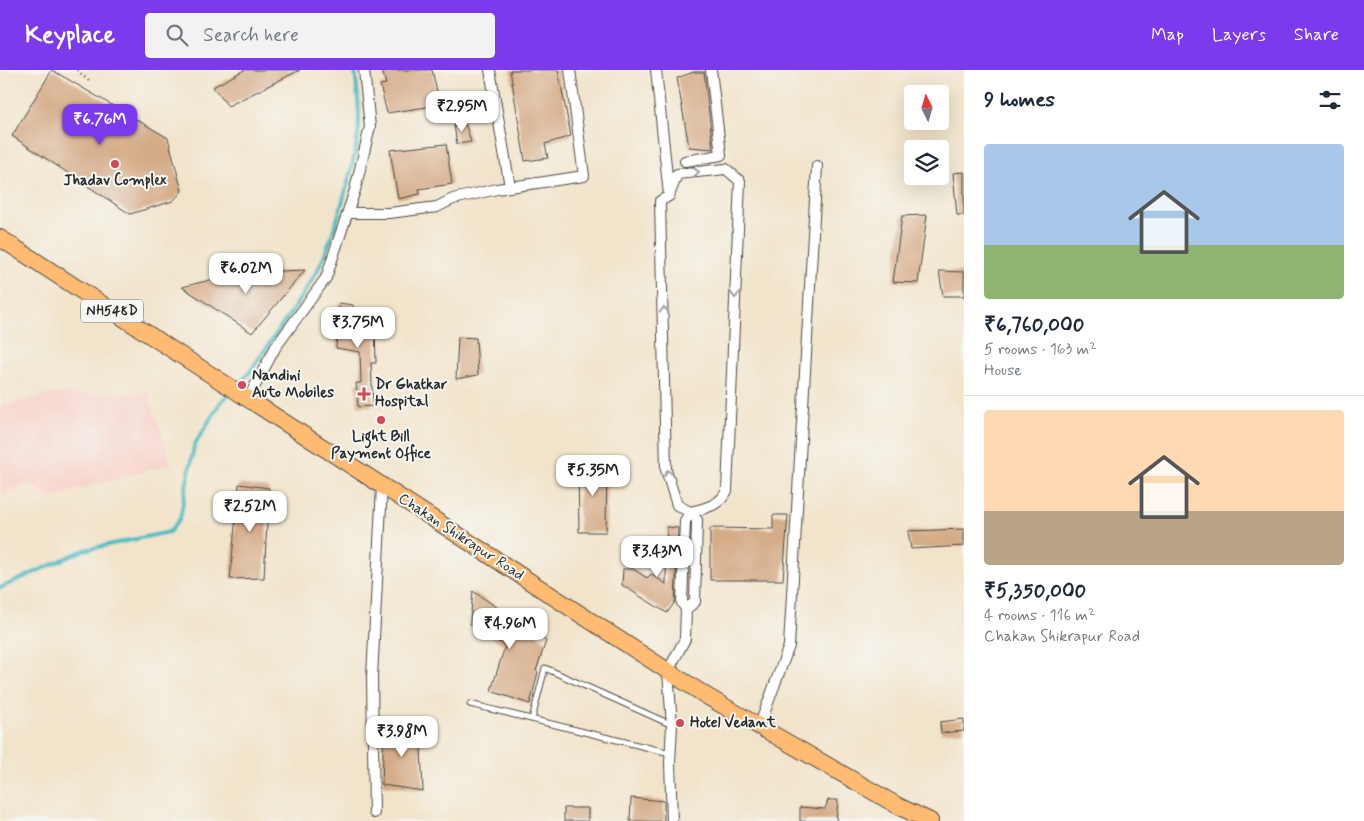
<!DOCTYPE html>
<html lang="en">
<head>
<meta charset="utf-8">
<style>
	body { margin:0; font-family:Mynerve,sans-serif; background:#f2f2f3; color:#1f2937; height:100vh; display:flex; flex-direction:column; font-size:19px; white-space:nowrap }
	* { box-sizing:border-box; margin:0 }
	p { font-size:16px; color:#747a83 }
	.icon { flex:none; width:28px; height:28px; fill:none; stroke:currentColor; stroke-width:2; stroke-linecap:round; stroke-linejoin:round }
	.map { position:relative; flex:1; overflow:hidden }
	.side { display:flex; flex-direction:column; background:#fff; width:400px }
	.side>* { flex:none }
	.needle { width:32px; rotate:355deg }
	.tools { position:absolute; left:904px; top:15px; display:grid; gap:10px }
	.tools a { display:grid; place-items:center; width:45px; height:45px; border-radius:5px; background:#fff; box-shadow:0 5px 20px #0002; font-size:25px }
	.price { position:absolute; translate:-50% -42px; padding:0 11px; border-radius:10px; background:#fff; color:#222; font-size:16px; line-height:32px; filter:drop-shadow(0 1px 2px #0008) }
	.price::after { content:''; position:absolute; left:50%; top:30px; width:15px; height:11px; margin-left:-8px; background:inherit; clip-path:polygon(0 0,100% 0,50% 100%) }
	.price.selected { background:#7c3aed; color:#fff }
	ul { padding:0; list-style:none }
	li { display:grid; align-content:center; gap:10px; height:265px; padding:0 20px }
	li+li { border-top:1px solid #e0e1e3 }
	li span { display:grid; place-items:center; height:155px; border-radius:5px; color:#555 }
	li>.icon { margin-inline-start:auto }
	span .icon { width:90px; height:90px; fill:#fffc; stroke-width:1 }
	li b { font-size:21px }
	h2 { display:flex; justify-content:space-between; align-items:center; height:60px; padding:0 20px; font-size:21px }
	header { display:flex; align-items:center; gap:30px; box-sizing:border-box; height:70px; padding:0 25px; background:#7c3aed; color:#fff }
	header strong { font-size:24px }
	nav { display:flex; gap:28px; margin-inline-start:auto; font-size:18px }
	.search { width:350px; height:45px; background:#f2f2f3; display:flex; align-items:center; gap:12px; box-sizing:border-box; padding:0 18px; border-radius:5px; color:#747a83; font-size:19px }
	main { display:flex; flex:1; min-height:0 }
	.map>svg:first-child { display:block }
	.built { fill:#f7d1c8 }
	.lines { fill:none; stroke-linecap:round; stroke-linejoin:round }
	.stream { stroke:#4cbbc2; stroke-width:4 }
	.building { fill:#d5ac88 }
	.service-casing { stroke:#494743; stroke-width:7 }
	.minor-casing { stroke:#494743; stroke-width:12 }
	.trunk-casing { stroke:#494743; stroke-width:18 }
	.path { stroke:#494743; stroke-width:2.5; stroke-dasharray:1 4; stroke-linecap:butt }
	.service { stroke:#fff; stroke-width:5 }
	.minor { stroke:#fff; stroke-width:10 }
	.trunk { stroke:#febb71; stroke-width:16 }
	.oneway { stroke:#a0a0a0 }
	.poi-dot { fill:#d1495b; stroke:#f6f6f2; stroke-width:2 }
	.labels { text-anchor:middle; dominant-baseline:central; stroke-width:4; stroke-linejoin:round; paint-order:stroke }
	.shield { fill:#f6f6f2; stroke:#686867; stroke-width:1 }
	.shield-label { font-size:14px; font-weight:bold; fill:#2b2b2b }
	.poi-label { font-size:15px; font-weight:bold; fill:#2b2b2b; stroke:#f6f6f2; text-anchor:start }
	.street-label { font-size:15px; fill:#2b2b2b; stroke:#f6f6f2 }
</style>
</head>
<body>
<header>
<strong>Keyplace</strong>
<div class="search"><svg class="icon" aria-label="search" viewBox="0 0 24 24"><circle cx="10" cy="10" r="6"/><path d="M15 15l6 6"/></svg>Search here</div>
<nav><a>Map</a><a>Layers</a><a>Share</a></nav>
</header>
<main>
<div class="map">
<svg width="964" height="751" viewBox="0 0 964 751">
	<rect width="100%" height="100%" fill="#f6f6f2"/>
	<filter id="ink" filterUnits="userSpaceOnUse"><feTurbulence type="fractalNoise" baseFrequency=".02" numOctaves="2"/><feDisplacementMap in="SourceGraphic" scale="10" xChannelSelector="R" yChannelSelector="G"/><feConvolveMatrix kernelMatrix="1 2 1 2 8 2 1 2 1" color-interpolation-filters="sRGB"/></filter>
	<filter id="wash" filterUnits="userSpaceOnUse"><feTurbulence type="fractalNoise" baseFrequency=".0096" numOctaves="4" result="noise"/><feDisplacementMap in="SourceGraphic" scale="20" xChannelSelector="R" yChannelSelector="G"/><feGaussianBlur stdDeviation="1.12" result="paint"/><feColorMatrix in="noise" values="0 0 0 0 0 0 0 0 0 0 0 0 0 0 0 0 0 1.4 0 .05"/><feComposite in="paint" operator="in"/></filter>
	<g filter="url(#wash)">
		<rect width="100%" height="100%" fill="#f2e4cb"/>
		<!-- built -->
		<path class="built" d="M148 323 172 394 48 428 31 414 0 423V337L47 324Z"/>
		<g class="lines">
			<!-- stream -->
			<path class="stream" d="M237 316 250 302C271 269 297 237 316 203 334 169 352 103 358 65 361 44 357 21 355 0
				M0 518 84 480 169 462 180 449 194 376 220 333 230 323"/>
		</g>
		<g id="blocks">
			<!-- building -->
			<path class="building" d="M52 0 168 68 182 121 173 131 130 144 12 66Z
				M244 0H300L228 36 213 17Z
				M382 0H432L440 35 387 43 380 15 386 14Z
				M510 0H558L571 66 545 74 548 88 525 91Z
				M694 2H704L713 79 689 77 677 8Z
				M464 50 471 72 457 74 454 55Z
				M446 74 452 114 419 119 420 124 398 129 390 80Z
				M964 102V145H957L953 103Z
				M927 145 918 213 893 212 902 146Z
				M305 200 252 263 182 217 238 203Z
				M939 201 964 202V226H943Z
				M339 233 353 235V252L375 253 376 293H371L373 336 358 337 356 313H361L360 282 336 278Z
				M458 267 476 268 478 305 456 309Z
				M607 391 606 462H579L578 393Z
				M239 414 269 418 264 508 230 509Z
				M773 445H788L783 510H710V458L773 459Z
				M667 457 678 458 675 532 667 543 622 515 623 499H633L647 508 651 504 666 514Z
				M964 459V476L911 479 908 461Z
				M473 521 546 571 536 601 538 602 530 634 491 621 505 576 470 554Z
				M964 649V661L941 663 940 652Z
				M384 655 420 657 423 721 382 715Z
				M631 728 664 731V751H630Z
				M828 730H838L836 751H800V737L825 739Z
				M564 738H588V751H564Z"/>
		</g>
	</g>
	<g filter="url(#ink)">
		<use href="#blocks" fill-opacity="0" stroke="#494743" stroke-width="1"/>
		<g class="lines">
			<defs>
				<path id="service" d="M470 634 670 683
					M532 649 545 598 672 655"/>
				<path id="minor" d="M490 0 510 117
					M656 0 669 125
					M685 91 721 85 711 0
					M348 143H389L437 137 453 129 497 119 584 106 570 0
					M248 329 275 278 326 208 355 120 370 57 364 0
					M759 657 789 576 817 96
					M374 743 372 607 382 416
					M672 751 670 692 672 655 668 601 685 569 686 539 682 533 685 451 690 442C706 438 719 436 727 421L740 111 726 99 677 104 669 126 660 131 666 400 677 435 690 442 697 450 695 532 686 539"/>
				<path id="trunk" d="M0 168 708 627 900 737 930 751"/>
			</defs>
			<!-- service casing -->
			<use href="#service" class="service-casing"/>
			<!-- minor casing -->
			<use href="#minor" class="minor-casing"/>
			<!-- trunk casing -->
			<use href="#trunk" class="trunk-casing"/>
			<!-- path -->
			<path class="path" d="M77 0 90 12"/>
			<!-- service -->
			<use href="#service" class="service"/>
			<!-- minor -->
			<use href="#minor" class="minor"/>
			<!-- trunk -->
			<use href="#trunk" class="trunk"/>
		</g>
		<!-- one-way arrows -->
		<defs><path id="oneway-chevron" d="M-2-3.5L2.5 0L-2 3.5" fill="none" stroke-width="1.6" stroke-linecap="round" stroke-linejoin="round" transform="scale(1.25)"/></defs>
		<g class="oneway">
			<use href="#oneway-chevron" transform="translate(696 102) rotate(-6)"/>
			<use href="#oneway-chevron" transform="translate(735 225) rotate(92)"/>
			<use href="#oneway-chevron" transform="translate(664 240) rotate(-91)"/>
			<use href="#oneway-chevron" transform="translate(668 403) rotate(-101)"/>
		</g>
	</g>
	<!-- markers -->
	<g class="poi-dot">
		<circle cx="115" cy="94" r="5"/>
		<circle cx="242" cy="315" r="5"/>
		<path d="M361.5 316.5h5v5h5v5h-5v5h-5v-5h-5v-5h5z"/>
		<circle cx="381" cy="350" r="5"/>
		<circle cx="680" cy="653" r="5"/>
	</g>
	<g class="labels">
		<!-- shield labels -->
		<rect class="shield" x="81" y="229.5" width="62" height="23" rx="4"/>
		<g class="shield-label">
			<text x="112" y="241">NH548D</text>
		</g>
		<!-- poi labels -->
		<g class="poi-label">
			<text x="115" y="111" text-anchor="middle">Jhadav Complex</text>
			<text x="252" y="306">Nandini<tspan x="252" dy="17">Auto Mobiles</tspan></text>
			<text x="375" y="315">Dr Ghatkar<tspan x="375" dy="17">Hospital</tspan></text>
			<text x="381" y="367" text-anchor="middle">Light Bill<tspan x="381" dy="17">Payment Office</tspan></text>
			<text x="690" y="653">Hotel Vedant</text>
		</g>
		<!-- street labels -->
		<g class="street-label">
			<text transform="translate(461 467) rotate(33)">Chakan Shikrapur Road</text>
		</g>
	</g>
</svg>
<div class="tools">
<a><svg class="needle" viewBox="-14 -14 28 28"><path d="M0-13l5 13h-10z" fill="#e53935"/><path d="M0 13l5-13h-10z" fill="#747a83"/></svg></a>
<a><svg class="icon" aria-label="layers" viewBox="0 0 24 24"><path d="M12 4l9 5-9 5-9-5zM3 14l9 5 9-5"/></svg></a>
</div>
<b class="price" style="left:462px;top:63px">₹2.95M</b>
<b class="price selected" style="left:100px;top:76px">₹6.76M</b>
<b class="price" style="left:246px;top:225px">₹6.02M</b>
<b class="price" style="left:358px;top:279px">₹3.75M</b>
<b class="price" style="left:593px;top:427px">₹5.35M</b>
<b class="price" style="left:250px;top:463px">₹2.52M</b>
<b class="price" style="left:657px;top:508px">₹3.43M</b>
<b class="price" style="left:510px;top:580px">₹4.96M</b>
<b class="price" style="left:402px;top:688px">₹3.98M</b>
</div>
<section class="side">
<h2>9 homes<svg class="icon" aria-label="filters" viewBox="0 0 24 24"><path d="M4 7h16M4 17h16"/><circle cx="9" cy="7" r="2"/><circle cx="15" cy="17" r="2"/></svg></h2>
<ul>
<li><span style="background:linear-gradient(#a9c7e8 65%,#8fb573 0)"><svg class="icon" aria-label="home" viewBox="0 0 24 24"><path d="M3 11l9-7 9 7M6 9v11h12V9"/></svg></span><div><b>₹6,760,000</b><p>5 rooms · 163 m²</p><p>House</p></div></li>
<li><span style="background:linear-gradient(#ffd9b3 65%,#b9a48a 0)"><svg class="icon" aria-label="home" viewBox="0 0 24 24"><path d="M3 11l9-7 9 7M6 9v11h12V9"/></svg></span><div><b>₹5,350,000</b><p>4 rooms · 116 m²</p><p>Chakan Shikrapur Road</p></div></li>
</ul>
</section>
</main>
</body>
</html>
